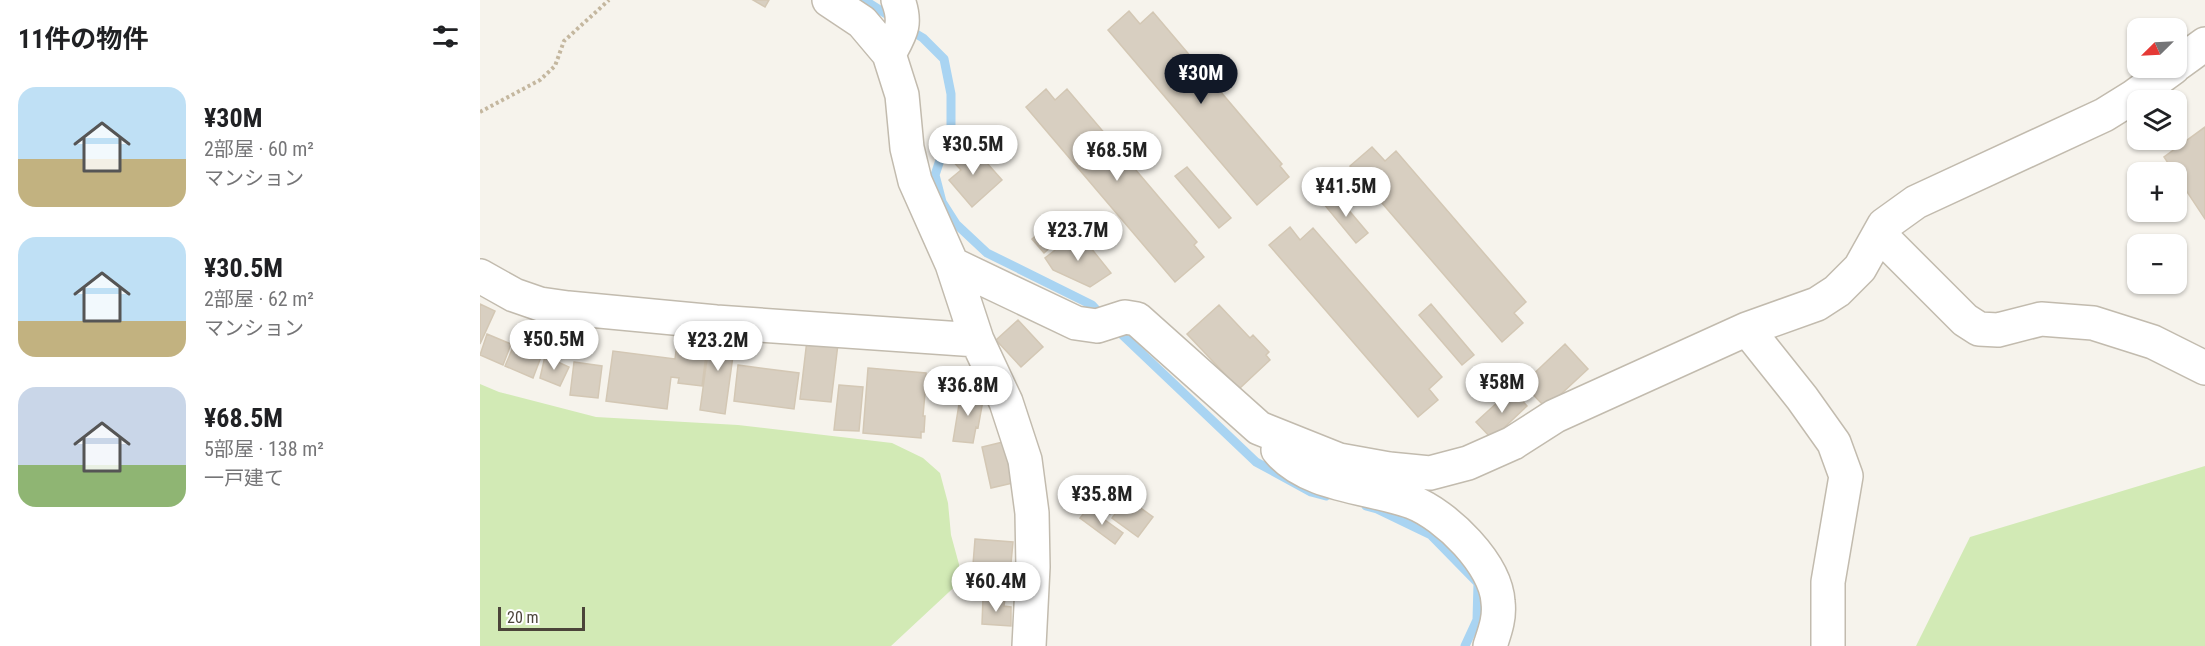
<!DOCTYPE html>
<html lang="ja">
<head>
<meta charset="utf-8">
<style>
	body { margin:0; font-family:"Roboto Condensed","Noto Sans JP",sans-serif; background:#f2f2f2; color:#202124; height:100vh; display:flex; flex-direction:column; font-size:22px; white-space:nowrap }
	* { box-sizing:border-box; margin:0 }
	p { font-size:20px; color:#757577 }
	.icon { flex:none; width:33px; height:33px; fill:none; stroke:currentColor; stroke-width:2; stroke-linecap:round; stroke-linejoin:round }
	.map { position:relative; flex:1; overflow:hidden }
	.details { display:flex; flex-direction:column; background:#fff; width:480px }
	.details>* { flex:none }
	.needle { width:39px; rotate:246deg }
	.fabs { position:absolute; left:1647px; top:18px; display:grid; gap:12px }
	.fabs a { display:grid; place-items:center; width:60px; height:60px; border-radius:12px; background:#fff; box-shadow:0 2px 4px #0004; font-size:30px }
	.scale { position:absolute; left:18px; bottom:15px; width:87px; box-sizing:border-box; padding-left:6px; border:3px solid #4b4439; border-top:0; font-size:16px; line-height:21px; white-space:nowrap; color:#4b4439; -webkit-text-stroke:4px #fff; paint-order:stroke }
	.price { position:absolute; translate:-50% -51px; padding:0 14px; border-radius:21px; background:#fff; color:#222; font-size:20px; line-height:39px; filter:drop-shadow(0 2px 3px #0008) }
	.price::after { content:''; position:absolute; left:50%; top:36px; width:18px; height:14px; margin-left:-9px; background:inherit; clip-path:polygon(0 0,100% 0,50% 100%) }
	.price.active { background:#111827; color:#fff }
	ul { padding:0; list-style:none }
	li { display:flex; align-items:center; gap:18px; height:150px; padding:0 18px }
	li span { display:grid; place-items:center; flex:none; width:168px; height:120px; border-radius:18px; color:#555 }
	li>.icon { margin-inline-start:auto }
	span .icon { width:72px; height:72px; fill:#fffc; stroke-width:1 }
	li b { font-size:26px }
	h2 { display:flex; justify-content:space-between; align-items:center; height:72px; padding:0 18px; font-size:26px }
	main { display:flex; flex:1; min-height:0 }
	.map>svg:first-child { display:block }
	.green { fill:#d2eab5 }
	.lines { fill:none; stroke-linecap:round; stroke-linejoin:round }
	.stream { stroke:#a9d4f2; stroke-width:9 }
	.building { fill:#d8cfc1; stroke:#d3c7b4; stroke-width:1.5 }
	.minor-casing { stroke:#c2bbae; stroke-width:36 }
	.path { stroke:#c4b79f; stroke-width:4; stroke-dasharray:3 3; stroke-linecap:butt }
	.minor { stroke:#fff; stroke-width:33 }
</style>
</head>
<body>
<main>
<section class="details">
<h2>11件の物件<svg class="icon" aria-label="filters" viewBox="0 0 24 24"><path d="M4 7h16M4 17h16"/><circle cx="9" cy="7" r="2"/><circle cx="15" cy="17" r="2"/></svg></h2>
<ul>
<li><span style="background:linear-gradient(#bfe0f5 60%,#c2b280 0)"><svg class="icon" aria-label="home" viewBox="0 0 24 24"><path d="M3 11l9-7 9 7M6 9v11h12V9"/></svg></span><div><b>¥30M</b><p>2部屋 · 60 m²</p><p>マンション</p></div></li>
<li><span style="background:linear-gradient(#bfe0f5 70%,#c2b280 0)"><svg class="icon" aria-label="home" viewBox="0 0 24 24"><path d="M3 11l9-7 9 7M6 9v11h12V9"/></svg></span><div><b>¥30.5M</b><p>2部屋 · 62 m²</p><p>マンション</p></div></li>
<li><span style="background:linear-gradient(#c9d6e8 65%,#8fb573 0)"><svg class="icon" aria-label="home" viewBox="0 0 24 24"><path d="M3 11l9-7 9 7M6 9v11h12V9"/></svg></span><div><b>¥68.5M</b><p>5部屋 · 138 m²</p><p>一戸建て</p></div></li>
</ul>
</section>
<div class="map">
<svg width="1725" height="646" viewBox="0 0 1725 646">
	<rect width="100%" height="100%" fill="#f6f3ec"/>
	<!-- green -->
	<path class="green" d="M0 384 19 392 116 417 258 425 412 443 443 458 460 473 468 503 471 535 483 579 411 646H0Z
		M1725 466V646H1436L1490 537Z"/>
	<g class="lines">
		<!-- stream -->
		<path class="stream" d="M384 0 414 19
			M428 29 443 38 464 59 471 94V127L455 175 462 202 476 224 507 253 612 305 624 318
			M634 327 776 462 831 492 846 496
			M886 506 897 509 951 535 998 583 997 620 985 646"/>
	</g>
	<!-- building -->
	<path class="building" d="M273 0H289L285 7Z
		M649 11 660 24 673 12 802 164 800 166 809 177 777 205 628 30Z
		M566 89 575 100 587 89 717 242 714 245 724 257 695 282 546 107Z
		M1725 127V219L1684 157Z
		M482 144 495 158 499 154 522 180 492 207 469 180 481 170 468 156Z
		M892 147 905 161 916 151 1046 302 1034 313 1043 323 1022 342 870 166Z
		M707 167 751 218 739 228 695 176Z
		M855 194 888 233 876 243 843 203Z
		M577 217 590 230 564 253 552 239Z
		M810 227 820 240 833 228 962 377 949 389 958 400 938 417 789 245Z
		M598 232 631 273 610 287 573 270 565 258Z
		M0 304 15 311 0 344Z
		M951 304 994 355 982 365 939 315Z
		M739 305 770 338 773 335 789 352 786 355 790 360 759 389 707 334Z
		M538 320 563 347 541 367 516 340Z
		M231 330 256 334 245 414 220 410Z
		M7 334 31 344 23 365 0 355Z
		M198 335 228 339 222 386 198 383 199 378 191 377 187 409 126 401 133 351 195 359Z
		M327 340 358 344 351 402 320 399Z
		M1085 344 1108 369 1066 408 1043 384Z
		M34 345 61 357 53 378 25 366Z
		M65 356 89 367 80 386 60 378Z
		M94 362 122 366 118 398 90 395Z
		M258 365 319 373 314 409 254 401Z
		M388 368 446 373V377L454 378 452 393H445L443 416H445L444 432H441V438L383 433Z
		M359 385 383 387 379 431 354 430Z
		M1032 389 1047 406 1012 439 996 422Z
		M481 392 504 395 498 428 496 427 493 443 473 441Z
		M523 442 533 483 511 488 502 447Z
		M632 483 646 495 630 514 615 502Z
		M647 498 673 517 658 537 632 518Z
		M608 508 643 533 635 544 600 518Z
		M495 539 533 542 530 574H537L536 594 491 590Z
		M503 598 525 599 524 606 531 607V626L502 624Z"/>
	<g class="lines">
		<defs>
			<path id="minor" d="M349 0 382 22 409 54 422 95 427 148 435 181 472 264 497 340 526 402 545 460 552 513 553 567 549 646
				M409 54C421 32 427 24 418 0
				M1696 65 1725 44
				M1399 234 1485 320 1499 329 1518 330 1561 319 1613 323 1673 342 1725 368
				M472 264 596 323 617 326 645 317 657 319 779 428 859 460 909 469 950 473 988 463 1033 443 1075 416 1267 329 1337 304 1357 291 1380 268 1404 225 1436 202 1624 115 1653 97 1693 68
				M0 276 34 295 60 304 88 308 236 322 497 340
				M1267 329 1322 398 1354 443 1366 476 1348 582V646
				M798 450C827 486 891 487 932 502 966 515 1016 564 1018 602 1020 618 1015 631 1010 646"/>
		</defs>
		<!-- minor casing -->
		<use href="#minor" class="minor-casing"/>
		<!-- path -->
		<path class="path" d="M0 112 60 80 75 66 84 41 129 0"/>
		<!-- minor -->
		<use href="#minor" class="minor"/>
	</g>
</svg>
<div class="fabs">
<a><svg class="needle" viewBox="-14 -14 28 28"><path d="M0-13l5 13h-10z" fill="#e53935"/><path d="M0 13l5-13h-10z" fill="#757577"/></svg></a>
<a><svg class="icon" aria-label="layers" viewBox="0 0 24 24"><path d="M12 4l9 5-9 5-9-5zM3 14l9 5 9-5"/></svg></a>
<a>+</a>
<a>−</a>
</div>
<div class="scale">20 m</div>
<b class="price active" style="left:721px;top:105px">¥30M</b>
<b class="price" style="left:493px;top:176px">¥30.5M</b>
<b class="price" style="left:637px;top:182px">¥68.5M</b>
<b class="price" style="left:866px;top:218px">¥41.5M</b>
<b class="price" style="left:598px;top:262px">¥23.7M</b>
<b class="price" style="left:74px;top:371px">¥50.5M</b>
<b class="price" style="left:238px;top:372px">¥23.2M</b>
<b class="price" style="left:1022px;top:414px">¥58M</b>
<b class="price" style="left:488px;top:417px">¥36.8M</b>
<b class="price" style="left:622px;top:526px">¥35.8M</b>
<b class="price" style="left:516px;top:613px">¥60.4M</b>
</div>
</main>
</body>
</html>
